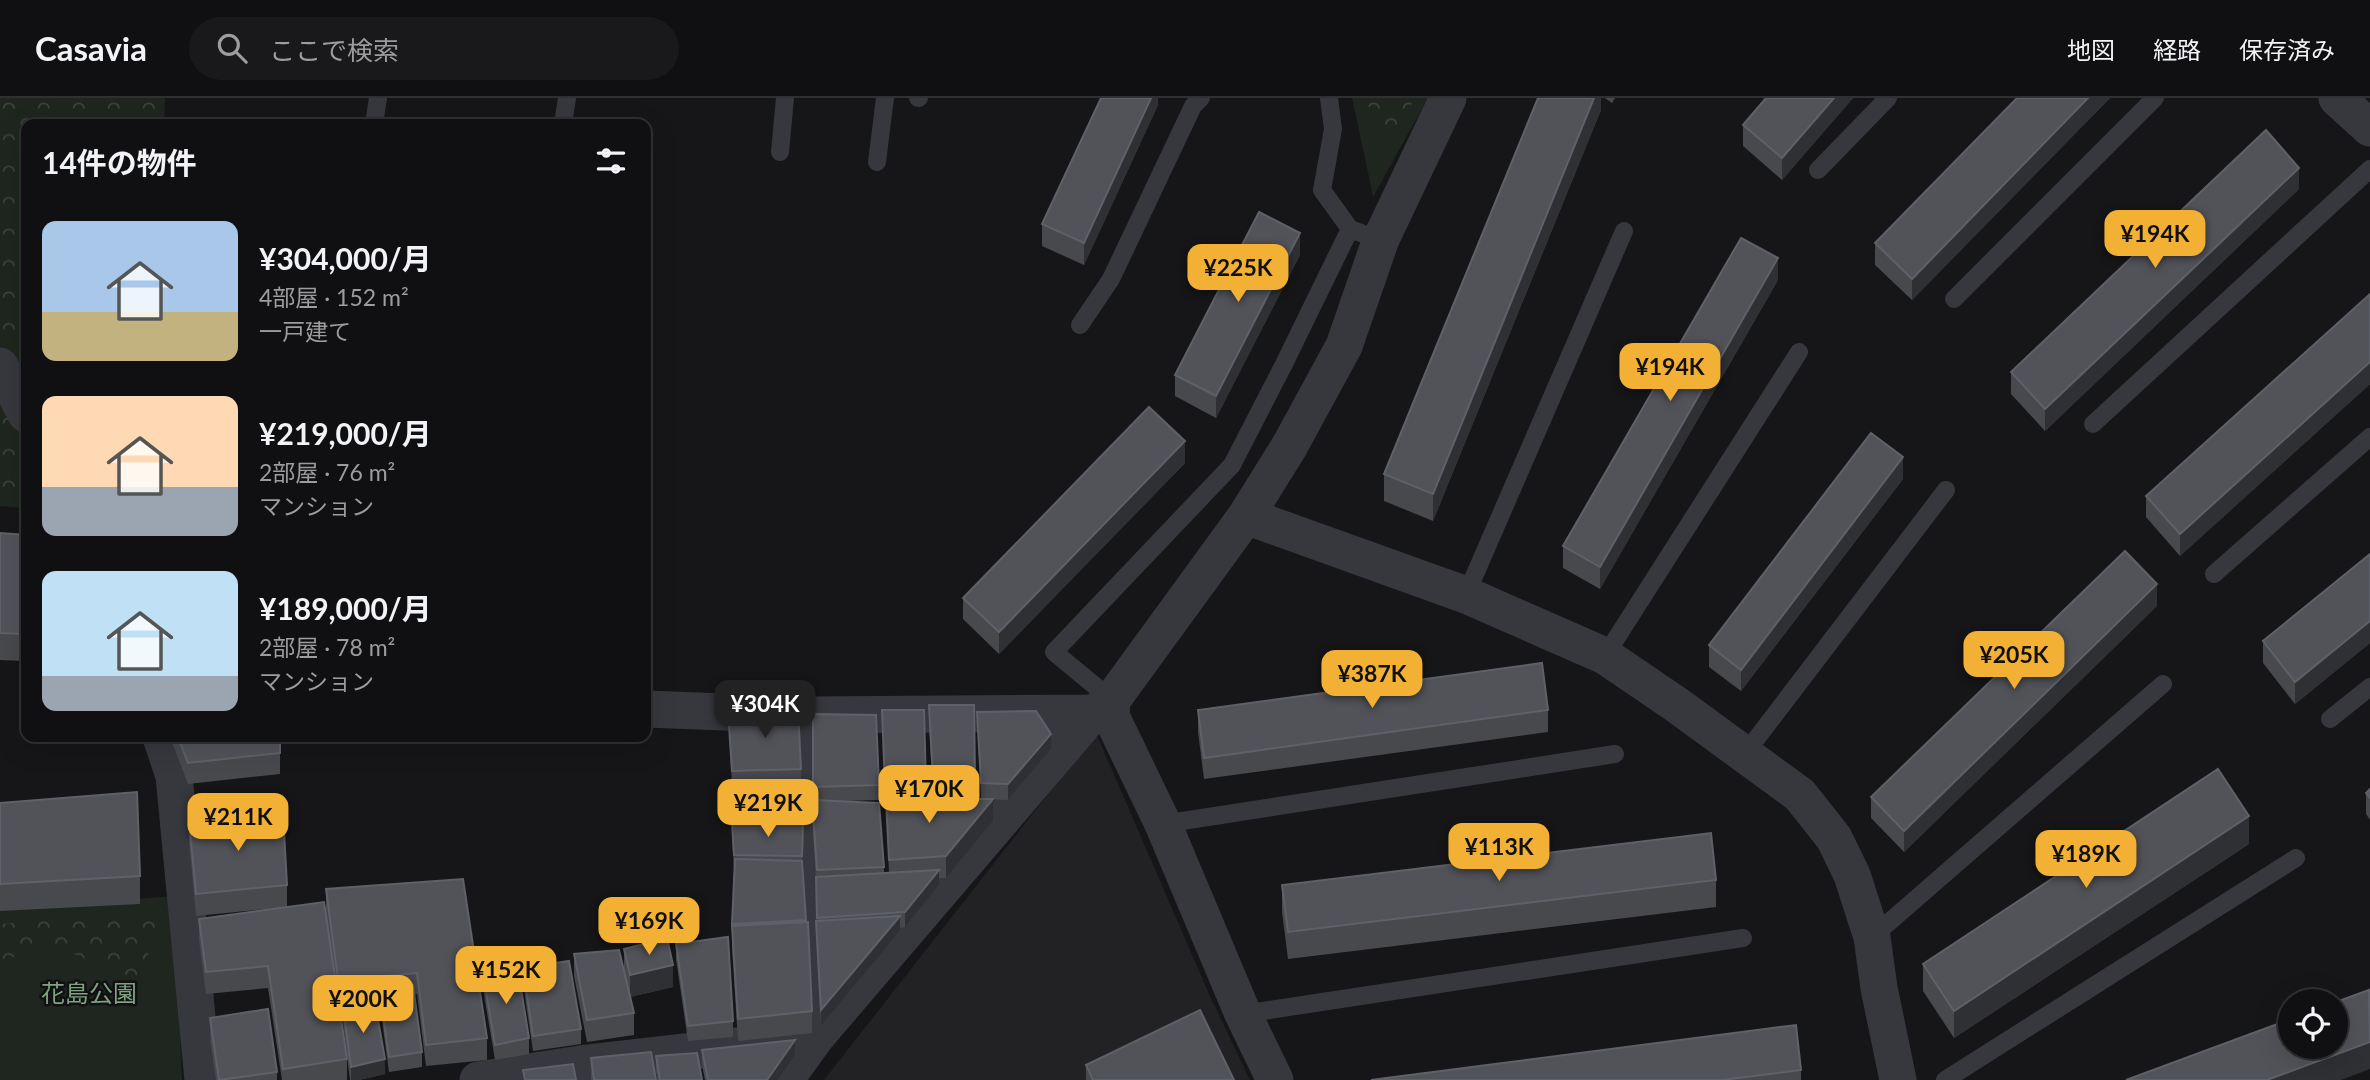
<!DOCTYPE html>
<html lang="ja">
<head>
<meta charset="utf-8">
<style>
	body { margin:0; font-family:Lato,"Noto Sans JP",sans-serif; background:#19191b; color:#f1f3f6; height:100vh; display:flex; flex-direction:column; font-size:26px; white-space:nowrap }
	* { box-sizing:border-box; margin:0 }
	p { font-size:23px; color:#9c9d9f }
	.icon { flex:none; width:38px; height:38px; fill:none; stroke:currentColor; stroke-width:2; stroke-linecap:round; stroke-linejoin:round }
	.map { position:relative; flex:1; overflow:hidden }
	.details { position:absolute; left:21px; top:21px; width:630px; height:623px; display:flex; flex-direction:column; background:#101012; border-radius:14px; box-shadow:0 7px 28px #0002,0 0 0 2px #303032 }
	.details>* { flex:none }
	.tools { position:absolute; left:2278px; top:891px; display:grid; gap:14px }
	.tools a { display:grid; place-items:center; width:70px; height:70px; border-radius:50%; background:#101012; box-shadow:0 7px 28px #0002,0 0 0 2px #303032; font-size:35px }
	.price { position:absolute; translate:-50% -60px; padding:0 16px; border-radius:14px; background:#f2b134; color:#111; font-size:23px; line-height:46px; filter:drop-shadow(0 2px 4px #0008) }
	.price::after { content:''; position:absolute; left:50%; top:42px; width:21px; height:16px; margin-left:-10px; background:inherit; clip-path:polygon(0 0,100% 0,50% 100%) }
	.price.on { background:#222; color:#fff }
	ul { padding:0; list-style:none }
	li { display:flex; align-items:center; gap:21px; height:175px; padding:0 21px }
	li span { display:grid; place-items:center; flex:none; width:196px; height:140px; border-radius:14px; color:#555 }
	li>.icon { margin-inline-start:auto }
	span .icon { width:84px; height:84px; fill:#fffc; stroke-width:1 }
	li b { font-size:30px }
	h2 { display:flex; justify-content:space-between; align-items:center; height:84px; padding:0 21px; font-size:30px }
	header { display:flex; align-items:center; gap:42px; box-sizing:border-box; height:98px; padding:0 35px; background:#101012; border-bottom:2px solid #303032 }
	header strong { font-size:33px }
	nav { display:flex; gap:38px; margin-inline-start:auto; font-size:24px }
	.search { width:490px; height:63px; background:#19191b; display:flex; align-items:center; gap:18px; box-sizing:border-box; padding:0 24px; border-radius:38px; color:#9c9d9f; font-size:26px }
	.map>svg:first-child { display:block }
	.built { fill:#222225 }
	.green { fill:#1e261f }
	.forest { fill:url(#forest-crowns) }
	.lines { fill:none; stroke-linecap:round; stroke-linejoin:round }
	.service { stroke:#37383d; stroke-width:18 }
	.minor { stroke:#37383d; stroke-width:37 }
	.wall { fill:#47494d }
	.shaded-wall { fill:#2f3033 }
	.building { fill:#525359; stroke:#5f6168; stroke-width:2 }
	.labels { text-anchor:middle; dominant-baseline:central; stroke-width:5; stroke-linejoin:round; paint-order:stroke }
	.park-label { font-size:24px; fill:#7fa381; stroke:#111113 }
</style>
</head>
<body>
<header>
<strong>Casavia</strong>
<div class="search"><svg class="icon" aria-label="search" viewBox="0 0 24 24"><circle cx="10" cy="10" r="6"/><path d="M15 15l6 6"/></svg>ここで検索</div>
<nav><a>地図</a><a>経路</a><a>保存済み</a></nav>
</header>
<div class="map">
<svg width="2370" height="982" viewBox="0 0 2370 982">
	<defs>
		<pattern id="forest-crowns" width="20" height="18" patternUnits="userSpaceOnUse" patternTransform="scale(1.75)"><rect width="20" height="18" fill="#1e261f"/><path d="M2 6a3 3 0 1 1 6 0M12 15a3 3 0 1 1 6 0" fill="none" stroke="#3c433d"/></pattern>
	</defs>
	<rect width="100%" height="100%" fill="#161618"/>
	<!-- built -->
	<path class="built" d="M1096 635 1209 896 1250 982H824Z"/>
	<!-- green -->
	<path class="green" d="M1352 0H1428L1373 99V98Z
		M174 798 182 982H0V812Z"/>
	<!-- forest -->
	<path class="forest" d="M0 0H165L164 26H26V410L0 408Z
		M1361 0H1415L1395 38Z
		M161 814 140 882 48 846 0 864V826Z"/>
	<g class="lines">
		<!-- service -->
		<path class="service" d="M918 0H919
			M1329 0 1333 31 1322 92 1350 131 1361 135
			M374 26 378 0
			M563 26 567 0
			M780 54 785 0
			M877 64 885 0
			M1818 72 1888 0
			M1954 201 2155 0
			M1080 227 1111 181 1193 8 1201 0
			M2093 326 2370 71
			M2214 476 2370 339
			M1466 497 1624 133
			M1605 558 1799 254
			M1112 602 1054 554 1232 367 1284 266 1350 131
			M805 617 816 936
			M2330 621 2370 589
			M1744 657 1946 392
			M1163 726 1615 656
			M1872 839 2163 586
			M1243 916 1743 840
			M1945 982 2296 760"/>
		<!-- minor -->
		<path class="minor" d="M2337 0 2370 30
			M0 268 26 316
			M1246 418 1466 497 1605 558 1677 607 1800 697 1834 740 1852 777 1872 839 1879 890 1898 982
			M646 611 805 617 1093 615 1106 607
			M161 639 174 678 203 982
			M478 982 580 966 816 939
			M785 982 816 939 1093 615
			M1275 982 1243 916 1163 726 1111 618 1112 602 1246 418 1289 349 1344 248 1381 141 1448 0"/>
	</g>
	<!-- wall -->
	<path class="wall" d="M1158 0V7L1084 167 1042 148V126Z
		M1601 0V12L1433 423 1384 403V376Z
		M1605 0H1615L1612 5Z
		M1853 0 1782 82 1743 48V27Z
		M2017 0H2110L1912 202 1875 167V145Z
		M2299 91 2045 333 2011 296V274Z
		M1300 157 1216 320 1175 298V277Z
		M1778 182 1600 491 1563 470V448Z
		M2370 196V286L2180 458 2146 419V398Z
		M1185 365 999 556 963 521V500Z
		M1903 381 1741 593 1709 569V547Z
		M0 435 26 437V563L0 562Z
		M2370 456V545L2295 606 2263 565V543Z
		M2157 508 1904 754 1871 720V699Z
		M929 607H974L975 700H933L929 628Z
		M882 612H924L926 701 993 723 946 780H939V787L905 829 900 830V833L821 928 816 838V781L812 717V702H813V616L879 687V702L843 703 884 769V775H889Z
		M1198 612H1548V634L1204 681 1198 634Z
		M728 613 801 671V686L732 688Z
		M977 614 1051 651 1008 702 981 701Z
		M170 639H280V676L188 686Z
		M2370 691V722L2366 716V695Z
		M732 693 803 696 802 767 812 913V935L738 943 732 850 734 772 732 739V724H733Z
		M0 705 140 778V806L0 813Z
		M189 722 287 787V809L196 818 189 744Z
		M2249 746 1954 940 1923 893V866Z
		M1716 782V809L1288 861 1282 814V787Z
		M326 791 487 940V962L426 968 417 896 414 897 422 954V969L389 974 379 900 339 904 347 961V982H282L268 890 206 896 199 842V821L326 813Z
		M676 846 733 923V939L688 943 676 861Z
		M624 851 673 889 630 899 634 915V937L587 944 574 878V856L624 873Z
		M523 870 581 931V946L533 953 523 885Z
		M483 875 529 940V956L495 962 483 891Z
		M343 910 385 976 359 982H350L343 925Z
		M210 920 277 974V982H216L210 941Z
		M702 952 795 957 778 982H705L702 967Z
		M656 958 702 982H657L656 973Z
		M591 960 656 982H591Z
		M1086 967 1234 982H1086Z
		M1801 972V982H1371Z"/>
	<!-- shaded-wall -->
	<path class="shaded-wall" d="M1151 0H1158V7L1084 167V145Z
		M1594 0H1601V12L1433 423V396Z
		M1834 0H1853L1782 82V60Z
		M2088 0H2110L1912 202V181Z
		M2299 70V91L2045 333V311Z
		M1300 135V157L1216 320V298Z
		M1778 160V182L1600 491V469Z
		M2370 264V286L2180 458V436Z
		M1185 343V365L999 556V534Z
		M1903 359V381L1741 593V572Z
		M2157 486V508L1904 754V733Z
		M2370 523V545L2295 606V584Z
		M1051 636V651L1008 702V686Z
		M993 701V723L946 780V758Z
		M2249 718V746L1954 940V913Z
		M939 772V787L905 829V814Z
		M900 818V833L821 928V912Z
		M673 867V889L630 899V877Z
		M795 942V957L778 982H767Z
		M2370 944V971L2341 982H2267Z
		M385 961V976L359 982H351V969Z"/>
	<!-- building -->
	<path class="building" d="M1101 0H1151L1084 145 1042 126Z
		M1538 0H1594L1433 396 1384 376Z
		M1766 0H1834L1782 60 1743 27Z
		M2017 0H2088L1912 181 1875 145Z
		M2266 32 2299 70 2045 311 2011 274Z
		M1259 114 1300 135 1216 298 1175 277Z
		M1741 140 1778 160 1600 469 1563 448Z
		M2370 196V264L2180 436 2146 398Z
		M1149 309 1185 343 999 534 963 500Z
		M1871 335 1903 359 1741 572 1709 547Z
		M0 435 26 437V536L0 535Z
		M2125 453 2157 486 1904 733 1871 699Z
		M2370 456V523L2295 584 2263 543Z
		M1542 565 1548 612 1204 660 1198 612Z
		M929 607H974L975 678 933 679Z
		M798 612 801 671 732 673 728 613Z
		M882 612H924L926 687 885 688Z
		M1036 613 1051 636 1008 686 981 685 977 614Z
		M813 616 876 617 879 687 813 689Z
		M178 639H280V655L188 665Z
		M2218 671 2249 718 1954 913 1923 866Z
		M2370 691V700L2366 695Z
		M732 693 803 696V719L734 720Z
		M137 694 140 778 0 786V705Z
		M886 701H993L946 758 889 762Z
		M812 702 879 705 884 769 817 772Z
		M283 715 287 787 196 796 189 722Z
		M732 724 803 726 802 758 734 757Z
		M1711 735 1716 782 1288 834 1282 787Z
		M735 761 802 763 806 822 732 826Z
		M939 772 905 814 817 820 816 779Z
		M463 781 487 940 426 947 417 875 338 882 326 791Z
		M324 804 347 961 283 971 268 868 206 874 199 821Z
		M900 818 821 912 816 823Z
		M808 824 812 913 738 921 732 828Z
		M728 839 733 923 688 928 676 846Z
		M667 840 673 867 630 877 624 851Z
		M619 852 634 915 587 922 574 856Z
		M569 863 581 931 533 938 523 870Z
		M518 872 529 940 495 947 483 875Z
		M413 887 422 954 389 959 379 890Z
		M2369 892 2370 944 2267 982H2126L2291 921V948H2336V904Z
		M375 905 385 961 351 969 343 910Z
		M268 911 277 974 219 982 210 920Z
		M1200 912 1234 982H1093L1086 967Z
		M1796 927 1801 972 1722 982H1371Z
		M795 942 767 982H708L702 952Z
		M651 954 656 982H594L591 960Z
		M697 955 702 982H660L656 958Z
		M573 966 576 982H525L523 972Z"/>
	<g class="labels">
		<!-- park labels -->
		<g class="park-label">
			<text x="89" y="894">花島公園</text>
		</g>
	</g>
</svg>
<div class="tools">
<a><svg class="icon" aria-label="locate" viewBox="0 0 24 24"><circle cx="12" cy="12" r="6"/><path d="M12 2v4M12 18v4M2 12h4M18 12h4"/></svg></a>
</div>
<b class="price" style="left:2155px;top:172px">¥194K</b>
<b class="price" style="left:1238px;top:206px">¥225K</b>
<b class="price" style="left:1670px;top:305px">¥194K</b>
<b class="price" style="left:2014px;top:593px">¥205K</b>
<b class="price" style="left:1372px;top:612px">¥387K</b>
<b class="price on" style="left:765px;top:642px">¥304K</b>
<b class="price" style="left:929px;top:727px">¥170K</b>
<b class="price" style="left:768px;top:741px">¥219K</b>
<b class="price" style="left:238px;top:755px">¥211K</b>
<b class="price" style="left:1499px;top:785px">¥113K</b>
<b class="price" style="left:2086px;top:792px">¥189K</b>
<b class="price" style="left:649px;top:859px">¥169K</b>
<b class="price" style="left:506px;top:908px">¥152K</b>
<b class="price" style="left:363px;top:937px">¥200K</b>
<section class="details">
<h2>14件の物件<svg class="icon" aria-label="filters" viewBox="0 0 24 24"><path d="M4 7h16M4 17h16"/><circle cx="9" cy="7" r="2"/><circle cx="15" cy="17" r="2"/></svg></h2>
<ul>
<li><span style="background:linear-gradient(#a9c7e8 65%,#c2b280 0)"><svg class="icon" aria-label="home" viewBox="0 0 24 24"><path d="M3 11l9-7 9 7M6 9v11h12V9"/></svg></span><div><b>¥304,000/月</b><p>4部屋 · 152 m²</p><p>一戸建て</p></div></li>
<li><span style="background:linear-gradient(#ffd9b3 65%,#9aa5b1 0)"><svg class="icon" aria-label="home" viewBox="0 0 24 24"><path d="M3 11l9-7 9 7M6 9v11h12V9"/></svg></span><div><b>¥219,000/月</b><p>2部屋 · 76 m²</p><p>マンション</p></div></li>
<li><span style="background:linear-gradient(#bfe0f5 75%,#9aa5b1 0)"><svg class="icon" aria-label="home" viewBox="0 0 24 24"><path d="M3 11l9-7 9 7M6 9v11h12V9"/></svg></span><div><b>¥189,000/月</b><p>2部屋 · 78 m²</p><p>マンション</p></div></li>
</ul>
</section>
</div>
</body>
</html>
